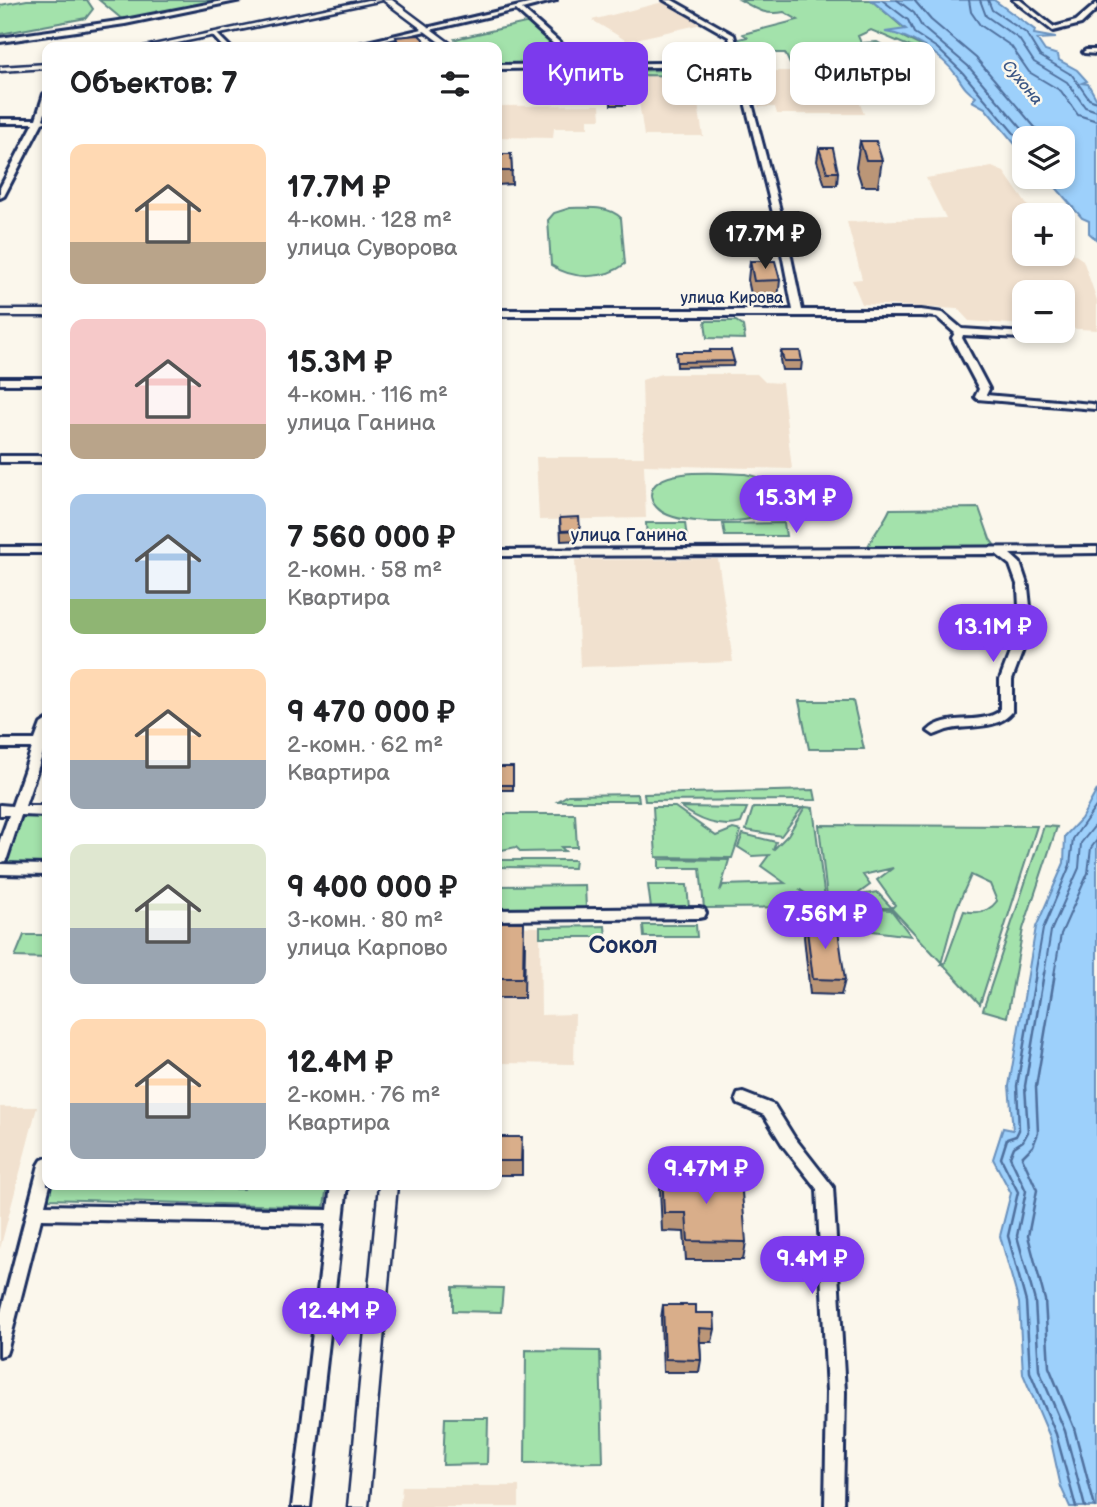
<!DOCTYPE html>
<html lang="ru">
<head>
<meta charset="utf-8">
<style>
	body { margin:0; font-family:"Balsamiq Sans",sans-serif; background:#f6f6f6; color:#202124; height:100vh; display:flex; flex-direction:column; font-size:26px; white-space:nowrap }
	* { box-sizing:border-box; margin:0 }
	p { font-size:23px; color:#757577 }
	.icon { flex:none; width:38px; height:38px; fill:none; stroke:currentColor; stroke-width:2; stroke-linecap:round; stroke-linejoin:round }
	.map { position:relative; flex:1; overflow:hidden }
	.details { position:absolute; left:42px; top:42px; width:460px; height:1148px; display:flex; flex-direction:column; background:#fff; border-radius:14px; box-shadow:0 4px 10px #0003 }
	.details>* { flex:none }
	.banner { position:absolute; left:523px; top:42px; width:467px; height:63px; display:flex; gap:14px }
	.controls { position:absolute; left:1012px; top:126px; display:grid; gap:14px }
	.controls a { display:grid; place-items:center; width:63px; height:63px; border-radius:14px; background:#fff; box-shadow:0 4px 10px #0003; font-size:35px }
	.price { position:absolute; translate:-50% -60px; padding:0 16px; border-radius:24px; background:#7c3aed; color:#fff; font-size:23px; line-height:46px; filter:drop-shadow(0 2px 4px #0008) }
	.price::after { content:''; position:absolute; left:50%; top:42px; width:21px; height:16px; margin-left:-10px; background:inherit; clip-path:polygon(0 0,100% 0,50% 100%) }
	.price.selected { background:#222; color:#fff }
	ul { padding:0; list-style:none }
	li { display:flex; align-items:center; gap:21px; height:175px; padding:0 28px }
	li span { display:grid; place-items:center; flex:none; width:196px; height:140px; border-radius:14px; color:#555 }
	li>.icon { margin-inline-start:auto }
	span .icon { width:84px; height:84px; fill:#fffc; stroke-width:1 }
	li b { font-size:30px }
	h2 { display:flex; justify-content:space-between; align-items:center; height:84px; padding:0 28px; font-size:30px }
	.pill { padding:0 24px; border-radius:14px; background:#fff; box-shadow:0 4px 10px #0003; font-size:24px; line-height:63px }
	.pill.selected { background:#7c3aed; color:#fff }
	.map>svg:first-child { display:block }
	.built { fill:#f1e1cf }
	.green { fill:#a3e2ab; stroke:#5f8884; stroke-width:2; fill-rule:evenodd }
	.water { fill:#9dd0fb; stroke:#6990bc; stroke-width:2 }
	.lines { fill:none; stroke-linecap:round; stroke-linejoin:round }
	.shore-far1 { stroke:#4f6f9d; stroke-width:2 }
	.shore { stroke:#4f6f9d; stroke-width:2.5 }
	.minor-casing { stroke:#1b2f5e; stroke-width:6 }
	.major-casing { stroke:#1b2f5e; stroke-width:5 }
	.minor { fill:#fbf7ec; fill-rule:evenodd }
	.major { fill:#fbf7ec; fill-rule:evenodd }
	.wall { fill:#bb9677; stroke:#1b2f5e; stroke-width:2 }
	.building { fill:#d9ae8a; stroke:#1b2f5e; stroke-width:2 }
	.labels { text-anchor:middle; dominant-baseline:central; stroke-width:5; stroke-linejoin:round; paint-order:stroke }
	.far-water-label { font-size:16px; font-style:italic; fill:#3c5785; stroke:#fbf7ec }
	.far-street-label { font-size:16px; fill:#1b2f5e; stroke:#fbf7ec }
	.street-label { font-size:18px; fill:#1b2f5e; stroke:#fbf7ec }
	.district-label { font-size:24px; font-weight:bold; fill:#1b2f5e; stroke:#fbf7ec }
</style>
</head>
<body>
<div class="map">
<svg width="1097" height="1507" viewBox="0 0 1097 1507">
	<rect width="100%" height="100%" fill="#fbf7ec"/>
	<filter id="ink" filterUnits="userSpaceOnUse"><feTurbulence type="fractalNoise" baseFrequency=".0143" numOctaves="2"/><feDisplacementMap in="SourceGraphic" scale="14" xChannelSelector="R" yChannelSelector="G"/><feConvolveMatrix kernelMatrix="1 2 1 2 8 2 1 2 1" color-interpolation-filters="sRGB"/></filter>
	<g filter="url(#ink)">
		<!-- built -->
		<path class="built" d="M663 2 702 24 627 41 592 20Z
			M750 71H847L864 114H777L775 107H759Z
			M693 72 703 136H644L637 88 630 87 628 73Z
			M600 105 601 119H588V128H554L553 138 497 137V106Z
			M992 167 1004 172 1034 215H1024V254H1062V246L1083 260 1097 300V330L1062 328V292H1024V325L969 321 958 309 862 304 852 280 862 279 847 222 946 218 926 178Z
			M661 374H757L765 382 782 383 792 469 644 465 646 518 539 520 536 457H644L642 380Z
			M718 559 733 662 580 667 575 560Z
			M497 926 540 927 541 1015 575 1014 574 1064 497 1063Z
			M0 1107H37L0 1249Z
			M402 1486H519V1507H400Z"/>
		<!-- green -->
		<path class="green" d="M27 0H87L93 9 86 18 0 34V5Z
			M99 0H223L123 20Z
			M740 0H871L906 30 893 32 925 48H913L871 30 858 36 861 43 877 42 886 47 874 51 882 62H863L858 54 835 64H790L785 53H743L739 39 747 37 743 34 798 20 784 12C766 16 756 9 740 0Z
			M534 21 578 65 497 66V47H465L455 39Z
			M694 70 695 76 640 75V80L629 81 630 92 576 91 575 96 554 97 552 83H567L565 71Z
			M570 208C586 208 609 205 621 218L625 264C604 280 573 280 551 265L548 220 554 213Z
			M705 321H736L743 326 745 339 707 338Z
			M745 474C760 477 780 483 780 502 768 527 691 525 668 515 660 512 651 504 651 495 652 465 725 474 745 474Z
			M979 508 990 539 998 550 866 551C872 535 883 525 890 509Z
			M646 523H685L687 539H647Z
			M784 523 786 536H725L723 524Z
			M799 701H853L864 749H809Z
			M814 790 816 800 645 801 644 794Z
			M638 794 639 801H558L568 795Z
			M653 807H675L716 836 733 829 741 831 732 858 656 857Z
			M681 807 747 808 741 823C720 829 698 820 681 807Z
			M805 807 813 808 826 907 799 889 815 902V907L704 908 700 868H659V859L729 860 720 891 723 885 785 883 761 866 769 855 752 856 738 847 743 834 776 842 773 850 788 835Z
			M753 808H802L781 836 746 830Z
			M497 814H575L577 847H561L565 851 521 852 516 847 497 851Z
			M19 815 47 816V865L7 864 3 859Z
			M819 825 1037 826 980 1004 891 908H859L891 910 911 936 834 926 832 908 828 907ZM893 868 877 880 895 905 892 908 877 892 855 896 870 885 863 875ZM971 875 990 884 997 901C989 912 977 914 964 911L945 963 941 964 956 909Z
			M1044 826 1057 827 1023 929 1007 1017 983 1010Z
			M497 860H575L574 868 497 867Z
			M585 885 586 909 497 910V886Z
			M648 885H687L689 908H651Z
			M643 925H696L697 937H644Z
			M605 926 606 937H540V927Z
			M24 935H47V958L15 957Z
			M50 1185 244 1189 246 1185H327L324 1207 47 1199Z
			M453 1287 503 1288 501 1312 453 1311Z
			M526 1350 600 1351 603 1462 525 1463Z
			M445 1418H488L487 1464 443 1465Z"/>
		<!-- water -->
		<path class="water" d="M871 0H994L1035 30 1034 34 1056 38 1037 39 1045 51 1058 55 1059 60 1077 70 1087 81 1082 83 1088 84 1097 100V240L1089 233V221L1082 218 1047 177H1062V138H1024V155L985 108 972 101 976 97C966 91 963 85 957 76 942 55 911 35 885 32L906 29Z
			M1097 790V1507H1070L1061 1487 1050 1437 1023 1374 1019 1303 1000 1236 1011 1193 993 1159 1003 1128 1013 1130 1009 1086 1036 927 1064 863 1065 836 1081 819Z"/>
		<g class="lines">
			<!-- shore-far1 -->
			<path class="shore-far1" d="M882 0 908 20 914 33 937 48 962 72 1024 145
				M897 0 914 13 922 27 968 66 1030 138
				M914 0 931 20 976 58 1044 138
				M969 0 971 12 980 25 1011 46 1029 72 1061 91 1078 115 1097 121
				M980 0 986 16 1019 39 1034 62 1067 82 1085 107 1097 111
				M988 0 992 10 1026 33 1040 56 1072 75 1089 99 1097 102
				M1035 975 1043 929 1070 865 1073 839 1097 805
				M1044 975 1051 931 1079 868 1081 843 1097 823
				M1054 975 1061 934 1088 873 1091 848 1097 840"/>
			<!-- shore -->
			<path class="shore" d="M1036 973 1017 1086 1019 1130 1016 1136 1007 1139 1001 1158 1018 1192 1008 1236 1026 1302 1030 1372 1056 1434 1076 1507
				M1044 973 1025 1086 1028 1132 1023 1141 1014 1147 1010 1157 1026 1191 1017 1236 1035 1301 1039 1370 1065 1431 1085 1507
				M1055 973 1036 1087 1038 1133 1033 1146 1022 1157 1037 1190 1028 1236 1045 1300 1049 1367 1074 1428 1095 1507"/>
			<defs>
				<path id="minor" d="M228 0H241L125 24 0 42V38L125 20Z
					M545 0H556L522 9 584 64 735 62 729 37 664 0H672L734 35 786 233 802 310H921L943 313 962 329 1044 334 1046 336 1041 339 963 335 962 338 989 389 986 395 1092 404 1095 405V409L977 399 975 397 979 389 952 338 955 333 937 317 921 316H497V310H793L778 233 736 66 497 69V65L576 64 516 10 357 47H346Z
					M1013 0H1020L1054 27 1076 21 1097 3V9L1081 24 1053 31Z
					M212 33H216L230 47H223L212 35Z
					M1086 50H1097V54L1084 53 1083 52Z
					M44 94H47V107L43 119 47 121 42 123 4 196 0 198V188L34 123H0V119H36Z
					M0 378H47V384H0Z
					M0 456H47V462H0Z
					M0 547H47V553H0Z
					M1097 547V553L1010 554 1020 563 1028 587 1032 626 1012 679V712C997 730 971 725 951 729 945 730 940 733 934 735L928 731C947 712 980 726 1000 711V679L1020 626 1018 587 1010 565 996 554 497 556V550Z
					M47 720V741L25 806H47V816L21 815 7 858 5 861 0 863V840L9 815H0V805L12 806 32 748H0V740H35L41 724Z
					M0 864 47 865V875L0 874Z
					M699 908 704 909 706 913 704 917 699 918 497 920V910Z
					M743 1093 774 1105 794 1137 833 1187 845 1392 843 1507H825L827 1392 817 1189 784 1147 764 1115 738 1104 736 1099 738 1094Z
					M47 1158V1185H50L45 1205 328 1210 331 1185H347L310 1507H292L326 1224 41 1219 8 1348 6 1354 0 1356V1316L39 1165 42 1160Z"/>
				<path id="major" d="M368 0H383L158 47H144Z
					M383 0H392L455 47H446Z
					M47 64V68L0 71V67Z
					M0 310H47V316H0Z
					M379 1185H397L368 1507H348Z"/>
			</defs>
			<!-- minor casing -->
			<use href="#minor" class="minor-casing"/>
			<!-- major casing -->
			<use href="#major" class="major-casing"/>
			<!-- minor -->
			<use href="#minor" class="minor"/>
			<!-- major -->
			<use href="#major" class="major"/>
		</g>
		<!-- wall -->
		<path class="wall" d="M610 83 625 96V105H611Z
			M860 141 882 160 878 186H862L856 167Z
			M819 148 838 172 837 185H825L817 161Z
			M497 154H511L512 184 497 185Z
			M750 261 780 280 778 299H752L748 280Z
			M710 350 734 361 733 366 677 367 676 352H709Z
			M781 351 802 361 801 370H782L780 360Z
			M560 518 580 530V540L561 541Z
			M497 767H513V790H497Z
			M497 922 525 942 524 998H497Z
			M806 922 845 980 841 995 810 994 804 937Z
			M497 1125V1137L522 1151V1175H497Z
			M662 1171 694 1180 746 1242 743 1260H686L684 1232 662 1231 660 1189Z
			M663 1305 696 1313 715 1329 712 1342H700L701 1360 699 1372H663L661 1318Z"/>
		<!-- building -->
		<path class="building" d="M419 35 428 44 429 47H400L396 37Z
			M610 83H624L625 96H611Z
			M860 141H876L882 160H866Z
			M819 148H833L838 172H827Z
			M497 154H511L512 171H497Z
			M750 261H775L780 280 754 281Z
			M710 350H731L734 361 677 362 676 352H710Z
			M781 351H800L802 361H784Z
			M579 517 580 530 561 531 560 518Z
			M497 767H513V785H497Z
			M497 922H524L523 978H497Z
			M806 922 837 923 845 980 813 979Z
			M497 1130V1137H522L521 1161H497Z
			M662 1171H693L694 1180H741L746 1242 688 1241 686 1213H664Z
			M663 1305H696V1313H714L715 1329 699 1328 701 1360 665 1359Z"/>
	</g>
	<g class="labels">
		<!-- far-water labels -->
		<g class="far-water-label">
			<text transform="translate(1022 83) rotate(50)">Сухона</text>
		</g>
		<!-- far-street labels -->
		<g class="far-street-label">
			<text x="732" y="298">улица Кирова</text>
		</g>
		<!-- street labels -->
		<g class="street-label">
			<text x="629" y="535">улица Ганина</text>
		</g>
		<!-- district labels -->
		<g class="district-label">
			<text x="623" y="945">Сокол</text>
		</g>
	</g>
</svg>
<div class="controls">
<a><svg class="icon" aria-label="layers" viewBox="0 0 24 24"><path d="M12 4l9 5-9 5-9-5zM3 14l9 5 9-5"/></svg></a>
<a>+</a>
<a>−</a>
</div>
<b class="price selected" style="left:765px;top:271px">17.7M ₽</b>
<b class="price" style="left:796px;top:535px">15.3M ₽</b>
<b class="price" style="left:993px;top:664px">13.1M ₽</b>
<b class="price" style="left:825px;top:951px">7.56M ₽</b>
<b class="price" style="left:706px;top:1206px">9.47M ₽</b>
<b class="price" style="left:812px;top:1296px">9.4M ₽</b>
<b class="price" style="left:339px;top:1348px">12.4M ₽</b>
<div class="banner">
<a class="pill selected">Купить</a>
<a class="pill">Снять</a>
<a class="pill">Фильтры</a>
</div>
<section class="details">
<h2>Объектов: 7<svg class="icon" aria-label="filters" viewBox="0 0 24 24"><path d="M4 7h16M4 17h16"/><circle cx="9" cy="7" r="2"/><circle cx="15" cy="17" r="2"/></svg></h2>
<ul>
<li><span style="background:linear-gradient(#ffd9b3 70%,#b9a48a 0)"><svg class="icon" aria-label="home" viewBox="0 0 24 24"><path d="M3 11l9-7 9 7M6 9v11h12V9"/></svg></span><div><b>17.7M ₽</b><p>4-комн. · 128 m²</p><p>улица Суворова</p></div></li>
<li><span style="background:linear-gradient(#f6c9c9 75%,#b9a48a 0)"><svg class="icon" aria-label="home" viewBox="0 0 24 24"><path d="M3 11l9-7 9 7M6 9v11h12V9"/></svg></span><div><b>15.3M ₽</b><p>4-комн. · 116 m²</p><p>улица Ганина</p></div></li>
<li><span style="background:linear-gradient(#a9c7e8 75%,#8fb573 0)"><svg class="icon" aria-label="home" viewBox="0 0 24 24"><path d="M3 11l9-7 9 7M6 9v11h12V9"/></svg></span><div><b>7 560 000 ₽</b><p>2-комн. · 58 m²</p><p>Квартира</p></div></li>
<li><span style="background:linear-gradient(#ffd9b3 65%,#9aa5b1 0)"><svg class="icon" aria-label="home" viewBox="0 0 24 24"><path d="M3 11l9-7 9 7M6 9v11h12V9"/></svg></span><div><b>9 470 000 ₽</b><p>2-комн. · 62 m²</p><p>Квартира</p></div></li>
<li><span style="background:linear-gradient(#dfe7d0 60%,#9aa5b1 0)"><svg class="icon" aria-label="home" viewBox="0 0 24 24"><path d="M3 11l9-7 9 7M6 9v11h12V9"/></svg></span><div><b>9 400 000 ₽</b><p>3-комн. · 80 m²</p><p>улица Карпово</p></div></li>
<li><span style="background:linear-gradient(#ffd9b3 60%,#9aa5b1 0)"><svg class="icon" aria-label="home" viewBox="0 0 24 24"><path d="M3 11l9-7 9 7M6 9v11h12V9"/></svg></span><div><b>12.4M ₽</b><p>2-комн. · 76 m²</p><p>Квартира</p></div></li>
</ul>
</section>
</div>
</body>
</html>
